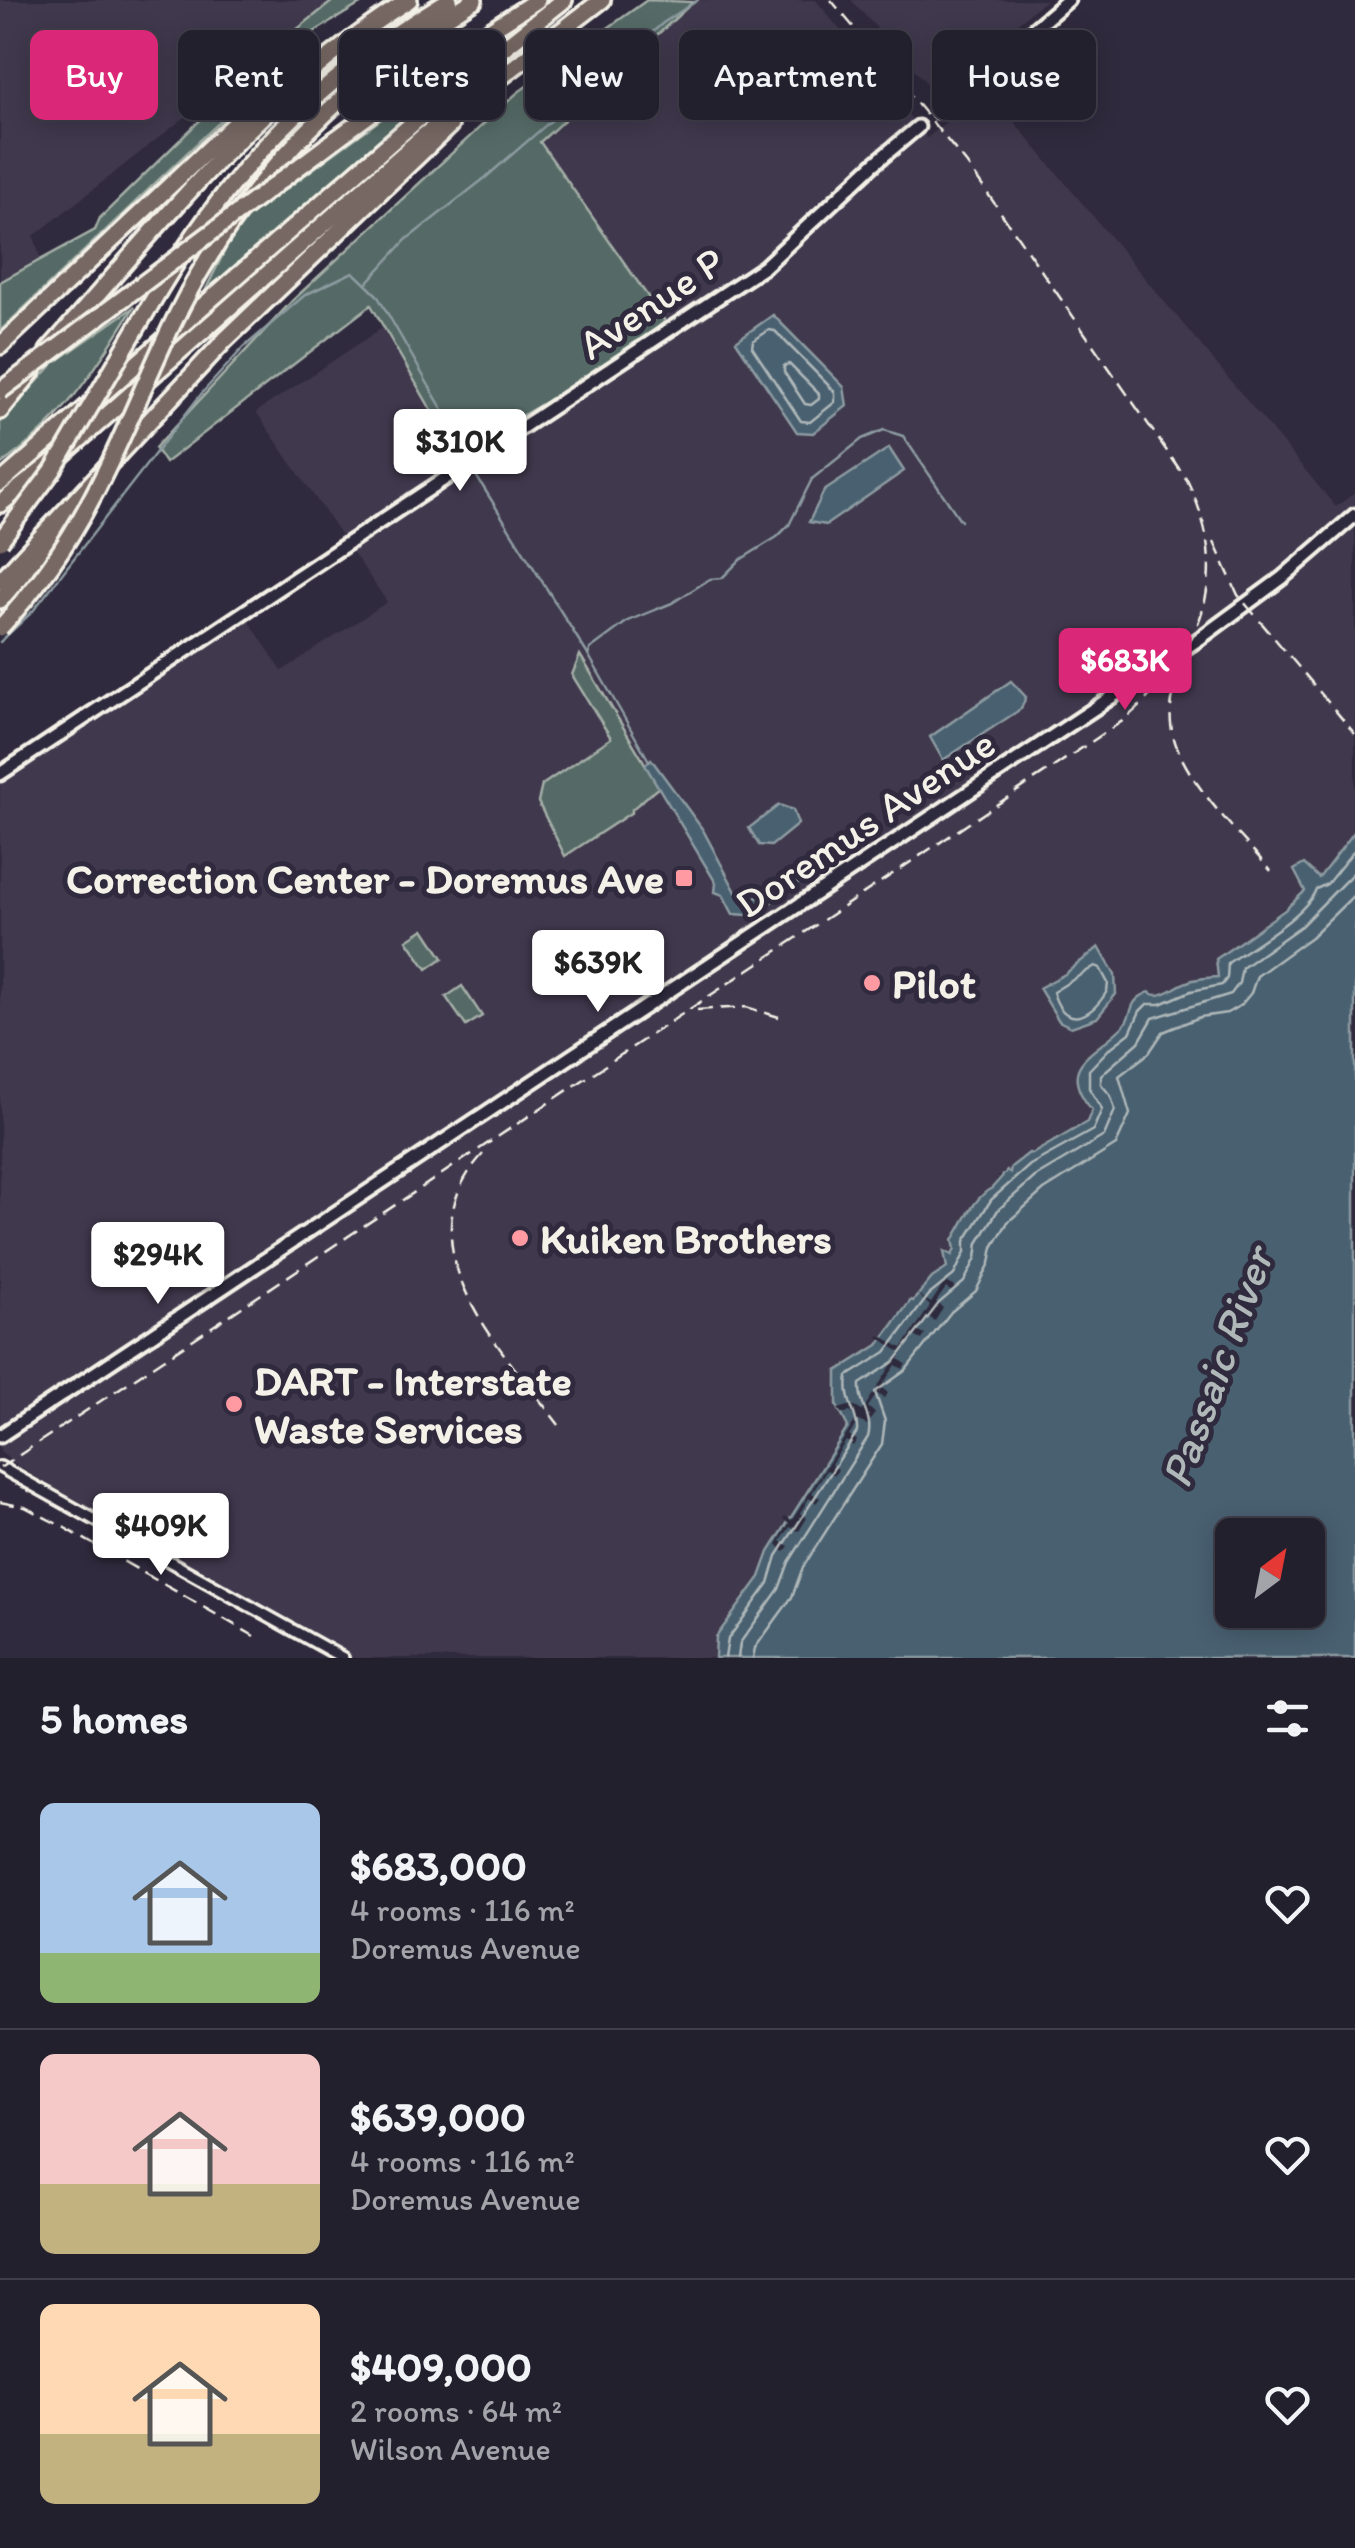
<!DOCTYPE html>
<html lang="en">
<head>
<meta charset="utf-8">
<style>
	body { margin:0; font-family:Itim,sans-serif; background:#2b2836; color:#f1f3f6; height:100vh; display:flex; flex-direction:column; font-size:38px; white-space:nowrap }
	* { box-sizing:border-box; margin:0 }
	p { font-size:32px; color:#a3a3aa }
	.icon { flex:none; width:55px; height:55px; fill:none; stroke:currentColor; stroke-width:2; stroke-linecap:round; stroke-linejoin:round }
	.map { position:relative; height:1658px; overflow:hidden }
	.panel { display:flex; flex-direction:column; background:#23202e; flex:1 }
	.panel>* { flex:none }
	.top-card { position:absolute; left:30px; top:30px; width:1295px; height:90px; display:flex; gap:20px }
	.needle { width:65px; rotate:32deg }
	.fabs { position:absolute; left:1215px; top:1518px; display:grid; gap:20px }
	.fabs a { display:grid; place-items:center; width:110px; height:110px; border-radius:15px; background:#23202e; box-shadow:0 5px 25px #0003,0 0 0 2px #403e4a; font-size:50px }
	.price { position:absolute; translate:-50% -85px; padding:0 22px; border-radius:10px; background:#fff; color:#222; font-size:32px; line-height:65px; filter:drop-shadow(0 2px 5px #0008) }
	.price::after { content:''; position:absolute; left:50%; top:60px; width:30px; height:22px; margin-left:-15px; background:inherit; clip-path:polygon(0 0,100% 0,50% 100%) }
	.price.current { background:#db2777; color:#fff }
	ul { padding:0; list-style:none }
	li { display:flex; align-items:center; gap:30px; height:250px; padding:0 40px }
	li+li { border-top:2px solid #403e4a }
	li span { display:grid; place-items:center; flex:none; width:280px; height:200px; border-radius:15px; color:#555 }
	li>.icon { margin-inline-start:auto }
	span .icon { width:120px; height:120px; fill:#fffc; stroke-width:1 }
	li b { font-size:42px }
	h2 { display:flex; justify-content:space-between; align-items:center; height:120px; padding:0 40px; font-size:42px }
	.tag { padding:0 35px; border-radius:15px; background:#23202e; box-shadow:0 5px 25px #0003,0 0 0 2px #403e4a; font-size:35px; line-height:90px }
	.tag.current { background:#db2777; color:#fff }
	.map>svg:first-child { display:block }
	.built { fill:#40384d }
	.green { fill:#556b66; stroke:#a4aea7; stroke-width:2.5 }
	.water { fill:#486171; stroke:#8d9ba1; stroke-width:2.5; fill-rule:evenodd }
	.pier { fill:#2f2a3d }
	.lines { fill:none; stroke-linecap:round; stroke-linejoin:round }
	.shore { stroke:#afb7b8; stroke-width:2.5 }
	.stream { stroke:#8d9ba1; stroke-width:2.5 }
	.street-casing { stroke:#f4f1e8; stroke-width:16 }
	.secondary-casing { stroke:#f4f1e8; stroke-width:19 }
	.highway-casing { stroke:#f4f1e8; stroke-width:22 }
	.street { stroke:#2f2a3d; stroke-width:9 }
	.secondary { stroke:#2f2a3d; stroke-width:11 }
	.highway { stroke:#776864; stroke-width:15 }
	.rail { stroke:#f4f1e8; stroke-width:2.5; stroke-dasharray:15 8; stroke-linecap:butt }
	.highway-bridge-casing { stroke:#f4f1e8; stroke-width:22; stroke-linecap:butt }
	.highway-bridge { stroke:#776864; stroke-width:15 }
	.poi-dot { fill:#ff9aa2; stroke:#2f2a3d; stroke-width:4 }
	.labels { text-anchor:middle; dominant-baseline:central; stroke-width:10; stroke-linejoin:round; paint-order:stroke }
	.street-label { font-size:42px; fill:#f4f1e8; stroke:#2f2a3d }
	.poi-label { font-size:42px; font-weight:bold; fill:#f4f1e8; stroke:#2f2a3d; text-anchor:start }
	.water-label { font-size:45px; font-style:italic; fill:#afb7b8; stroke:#2f2a3d }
</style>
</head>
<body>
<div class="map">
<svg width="1355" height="1658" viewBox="0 0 1355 1658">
	<rect width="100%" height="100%" fill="#2f2a3d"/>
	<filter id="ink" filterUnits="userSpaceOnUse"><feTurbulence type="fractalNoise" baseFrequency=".01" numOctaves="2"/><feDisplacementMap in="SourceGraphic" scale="20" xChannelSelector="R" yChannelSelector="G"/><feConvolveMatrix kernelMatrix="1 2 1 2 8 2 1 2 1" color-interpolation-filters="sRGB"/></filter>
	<g filter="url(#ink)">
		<!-- built -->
		<path class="built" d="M0 0H334L34 236 41 261 0 282Z
			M693 0H816L927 138 986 88 1336 507 1355 492V831L1318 879 1297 877 1305 891 1265 923 1218 977 1188 981 1130 1012 1122 1027 1110 1038 1087 1122 1032 1155 1028 1153 1011 1167 1010 1173 999 1176 951 1255 945 1252 948 1268 921 1289 913 1302 910 1301 878 1345 837 1371 849 1427 769 1552 760 1577 716 1637 715 1658H338L18 1466 0 1452V773L243 612 282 671 387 602 256 412 385 326 456 453 665 321 540 142 674 21Z
			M851 0H1046L934 91Z"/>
		<!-- green -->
		<path class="green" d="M334 0H367L314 32 0 331V282L95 230 100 218 276 46Z
			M647 0 693 2 540 142 665 321 625 357 456 453 371 305 165 463 155 448 293 300 517 93Z
			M497 34 200 301 238 224Z
			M134 307C94 371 64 421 0 465V423L54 363Z
			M580 655 659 787 632 809V812L565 856 538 802 542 785 611 738 572 675Z
			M424 929 443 958 427 969 407 940Z
			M462 986 482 1016 466 1026 446 997Z"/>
		<!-- water -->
		<path class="water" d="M773 315 844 387 847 406 813 433 797 432 736 341Z
			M889 448 904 471 826 525 809 522 824 491Z
			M1011 681 1026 697 1021 709 943 760 930 737Z
			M651 759 703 830 736 892 744 899 761 897 827 847H832L833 858 760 910 748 915 733 914 723 895 715 892 716 883 645 765Z
			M779 805 793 810 798 824 771 846 759 845 749 828Z
			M1355 831V1658H715L716 1637 760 1577 769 1552 848 1427 837 1406V1371L878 1345 911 1300 913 1301 932 1278 947 1268 944 1251 952 1255 955 1249 953 1240C964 1223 974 1197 992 1188L1007 1171 1010 1173 1011 1167 1029 1153 1032 1154 1087 1122 1092 1110C1053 1063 1097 1054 1123 1026 1133 1016 1128 1003 1143 995 1155 989 1146 995 1158 995 1169 994 1177 985 1187 982 1196 978 1208 978 1218 977L1216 959 1286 909 1305 891 1294 870 1304 864 1319 878ZM1232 1535H1308V1610H1232Z
			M1099 947 1115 975 1116 994 1097 1018 1071 1027 1059 1021 1039 988 1065 974Z
			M612 954 644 958 648 962 630 981 620 982 608 959Z"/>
		<!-- pier -->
		<path class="pier" d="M945 1282 956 1287 952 1292 946 1288 936 1302 943 1308 935 1321 927 1316 917 1331 925 1335 922 1340 914 1336 899 1359 906 1364 903 1369 896 1365 881 1387 888 1393 885 1398 877 1394 868 1407 875 1413 867 1425 858 1421 849 1436 857 1440 853 1446 846 1441 831 1464 838 1469 835 1475 827 1470 812 1493 820 1498 816 1503 809 1498 800 1513 807 1518 799 1531 790 1527 781 1541 789 1546 785 1552 782 1550 777 1544 789 1523 783 1519 785 1516 792 1520 857 1418 850 1412 842 1414 838 1409 852 1405 862 1411 900 1352 878 1337 880 1335 902 1348 930 1306 916 1293 931 1303Z"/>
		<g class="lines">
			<!-- shore -->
			<path class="shore" d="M769 330 775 331 835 392V402L810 422 801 421 752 347 753 341Z
				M789 364 819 394V399L811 405 805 404 784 372V366Z
				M1095 966 1100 968 1108 983 1107 991C1091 1019 1064 1030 1053 992Z
				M725 1658 728 1639 769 1583 777 1556 857 1432C859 1413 844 1404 848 1376L886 1352 929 1295 954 1275 965 1252V1241L991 1200 1030 1165 1093 1130 1102 1109 1089 1088V1070L1109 1049 1130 1033 1140 1011 1147 1004H1161L1191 991 1222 985 1227 978 1228 963C1252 945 1306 916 1316 889L1327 884 1355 849
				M738 1658 740 1643 779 1589 789 1562 868 1437C874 1417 858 1404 860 1384L895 1361 939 1303 964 1282 976 1258 978 1243 998 1210 1035 1177 1104 1136 1115 1110 1111 1096 1101 1084V1075L1139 1042 1153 1018 1231 994 1239 983 1242 968 1301 926 1355 871
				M753 1658 755 1648 792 1597 803 1567 882 1444 885 1421 875 1392 905 1371 951 1312 976 1291 990 1263 993 1247 1008 1222 1044 1190 1116 1145 1130 1114 1119 1076 1149 1053 1163 1032 1200 1017 1227 1013 1241 1005 1251 993 1257 976 1311 937 1355 894"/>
			<!-- stream -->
			<path class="stream" d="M366 284 406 240 485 178 663 23 698 0
				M472 469 588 655
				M0 642 33 611 202 393 244 347 305 295 353 272 377 295 464 447
				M649 761 589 656 590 649 628 621 672 603 710 579 722 578 740 560 777 537 789 525 812 479 862 439 884 430 903 436 961 521"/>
			<defs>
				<path id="street" d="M0 1467 343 1658"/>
				<path id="secondary" d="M938 111 1068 0
					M0 774 764 267 874 164 918 127
					M0 1436 1199 639 1282 578 1355 515"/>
				<path id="highway" d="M336 139 441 62 537 0
					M207 260C274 150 365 68 474 0
					M149 307C229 169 312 83 449 0
					M0 346 269 92 288 75 310 62
					M48 351C160 225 265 90 409 0
					M0 411 33 370
					M0 483 459 83 564 0
					M0 504 62 455 425 135 602 0
					M0 581 225 340 450 125
					M0 600 78 514"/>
			</defs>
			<!-- street casing -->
			<use href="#street" class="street-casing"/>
			<!-- secondary casing -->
			<use href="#secondary" class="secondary-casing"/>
			<!-- highway casing -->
			<use href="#highway" class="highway-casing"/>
			<!-- street -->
			<use href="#street" class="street"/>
			<!-- secondary -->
			<use href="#secondary" class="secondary"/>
			<!-- highway -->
			<use href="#highway" class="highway"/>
			<!-- rail -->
			<path class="rail" d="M1214 542 1238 595 1355 734
				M1182 671C1174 688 1169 705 1171 724 1176 774 1239 833 1271 871
				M697 1010 746 1007 779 1017
				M483 1154C398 1247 502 1349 559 1425
				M0 1468 1124 720C1202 653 1234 576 1187 480L967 164 831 0
				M0 1502 25 1507 65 1528 254 1636"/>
			<defs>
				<path id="highway-bridge" d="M0 391 336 139
					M0 541 53 470 149 307
					M0 628C37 588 68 544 93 496 134 419 161 335 207 260"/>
			</defs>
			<!-- highway-bridge casing -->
			<use href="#highway-bridge" class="highway-bridge-casing"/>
			<!-- highway-bridge -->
			<use href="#highway-bridge" class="highway-bridge"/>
		</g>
	</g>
	<!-- markers -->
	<g class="poi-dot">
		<rect x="674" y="868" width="20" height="20" rx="5"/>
		<circle cx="872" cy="983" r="10"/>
		<circle cx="520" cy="1238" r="10"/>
		<circle cx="234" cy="1404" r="10"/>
	</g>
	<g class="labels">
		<!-- street labels -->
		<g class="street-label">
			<text transform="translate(651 303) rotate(-34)">Avenue P</text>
			<text transform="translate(865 823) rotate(-34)">Doremus Avenue</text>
		</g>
		<!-- poi labels -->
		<g class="poi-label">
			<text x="664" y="878" text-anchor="end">Correction Center - Doremus Ave</text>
			<text x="892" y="983">Pilot</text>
			<text x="540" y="1238">Kuiken Brothers</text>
			<text x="254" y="1380">DART - Interstate<tspan x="254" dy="48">Waste Services</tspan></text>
		</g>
		<!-- water labels -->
		<g class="water-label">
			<text transform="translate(1216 1367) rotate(-70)">Passaic River</text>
		</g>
	</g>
</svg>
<div class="fabs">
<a><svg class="needle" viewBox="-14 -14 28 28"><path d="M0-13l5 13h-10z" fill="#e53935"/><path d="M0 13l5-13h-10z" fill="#a3a3aa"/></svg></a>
</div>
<b class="price" style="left:460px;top:494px">$310K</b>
<b class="price current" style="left:1125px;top:713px">$683K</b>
<b class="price" style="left:598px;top:1015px">$639K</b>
<b class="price" style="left:158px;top:1307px">$294K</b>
<b class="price" style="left:161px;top:1578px">$409K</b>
<div class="top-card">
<a class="tag current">Buy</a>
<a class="tag">Rent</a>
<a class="tag">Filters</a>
<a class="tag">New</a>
<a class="tag">Apartment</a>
<a class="tag">House</a>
</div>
</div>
<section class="panel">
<h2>5 homes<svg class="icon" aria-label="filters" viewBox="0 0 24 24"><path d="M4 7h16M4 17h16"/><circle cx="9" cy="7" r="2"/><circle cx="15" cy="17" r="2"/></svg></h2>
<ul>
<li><span style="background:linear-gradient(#a9c7e8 75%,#8fb573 0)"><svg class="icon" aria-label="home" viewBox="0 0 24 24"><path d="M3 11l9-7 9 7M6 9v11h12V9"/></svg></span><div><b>$683,000</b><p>4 rooms · 116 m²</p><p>Doremus Avenue</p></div><svg class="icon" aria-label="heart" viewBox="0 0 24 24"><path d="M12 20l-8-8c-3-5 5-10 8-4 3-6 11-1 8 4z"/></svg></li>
<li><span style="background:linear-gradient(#f6c9c9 65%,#c2b280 0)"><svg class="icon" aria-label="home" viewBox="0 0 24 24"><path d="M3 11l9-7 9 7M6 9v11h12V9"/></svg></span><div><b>$639,000</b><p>4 rooms · 116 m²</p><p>Doremus Avenue</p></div><svg class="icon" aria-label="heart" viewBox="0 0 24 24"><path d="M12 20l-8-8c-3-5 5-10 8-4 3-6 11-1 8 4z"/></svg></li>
<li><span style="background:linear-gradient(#ffd9b3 65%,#c2b280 0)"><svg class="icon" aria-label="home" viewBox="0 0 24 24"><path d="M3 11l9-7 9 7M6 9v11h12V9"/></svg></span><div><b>$409,000</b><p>2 rooms · 64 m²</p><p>Wilson Avenue</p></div><svg class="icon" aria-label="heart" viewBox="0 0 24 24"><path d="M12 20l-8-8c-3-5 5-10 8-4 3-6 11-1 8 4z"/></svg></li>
</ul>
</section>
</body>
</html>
